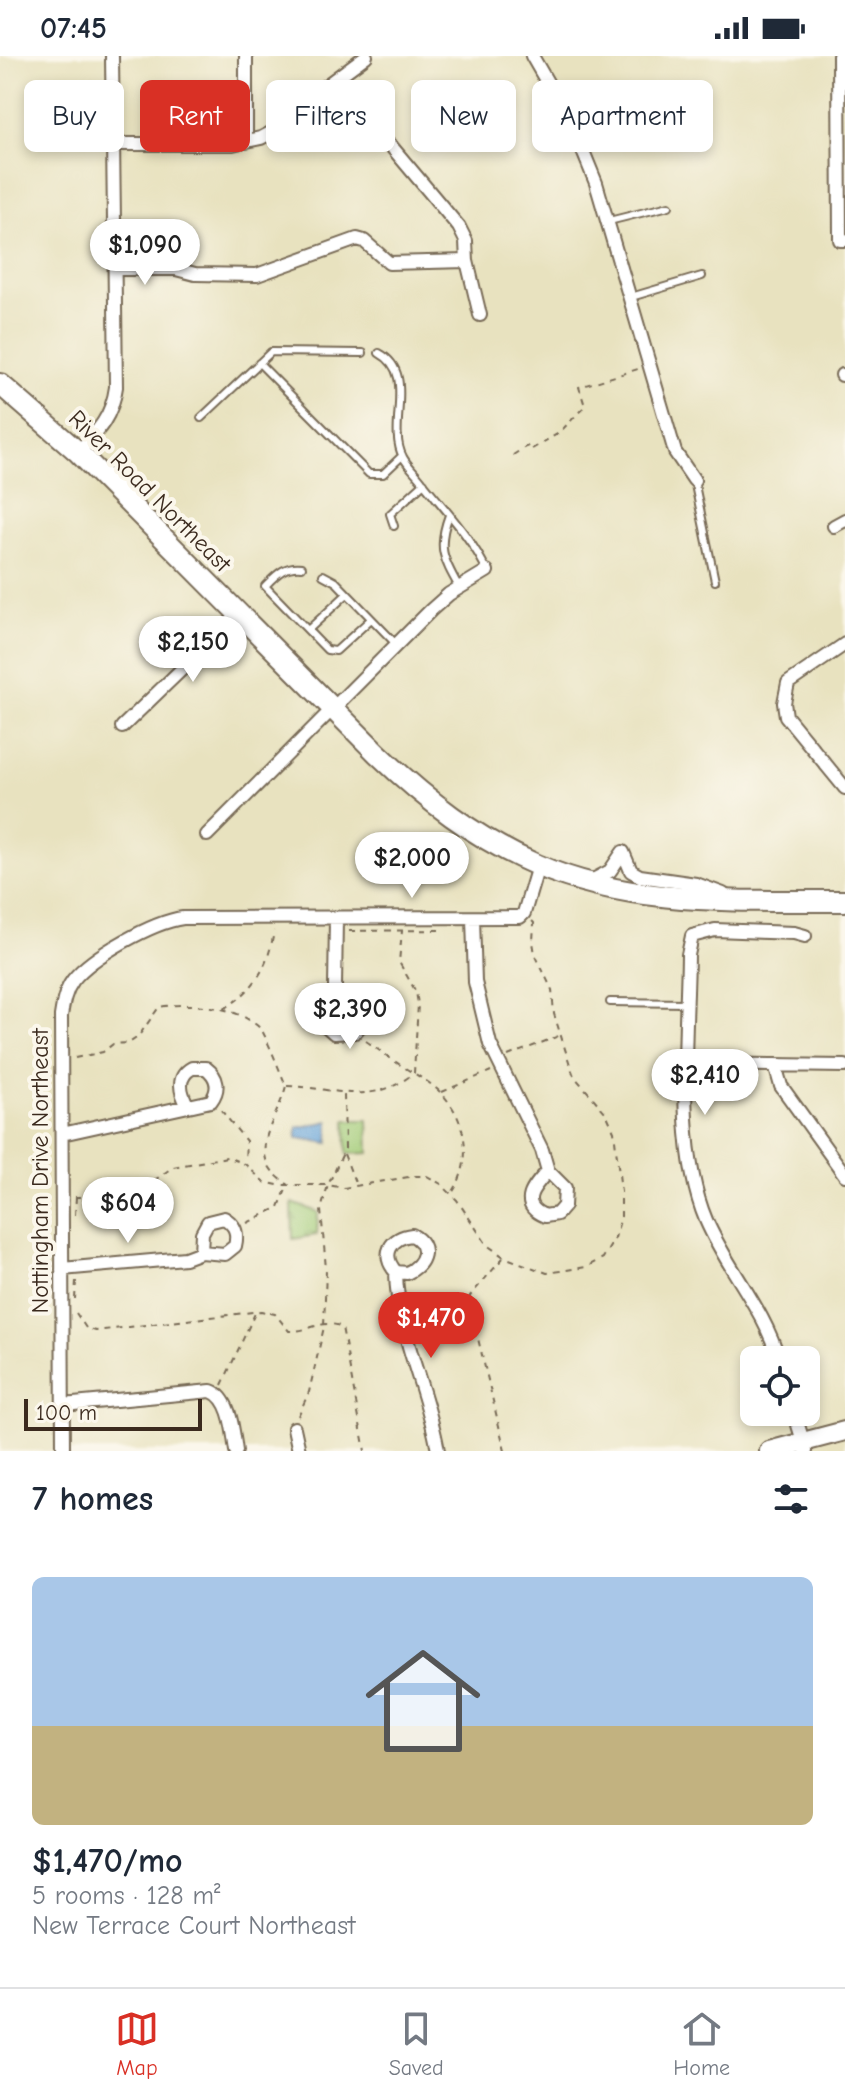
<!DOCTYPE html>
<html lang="en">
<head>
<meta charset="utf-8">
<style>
	body { margin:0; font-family:"Comic Neue",sans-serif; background:#f2f2f3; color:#1f2937; height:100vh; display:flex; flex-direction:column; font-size:30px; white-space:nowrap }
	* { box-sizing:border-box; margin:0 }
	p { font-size:26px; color:#747a83 }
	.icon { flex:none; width:44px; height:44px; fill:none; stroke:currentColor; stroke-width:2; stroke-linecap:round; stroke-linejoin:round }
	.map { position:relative; height:1395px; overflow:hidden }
	.panel { display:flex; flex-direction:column; background:#fff; flex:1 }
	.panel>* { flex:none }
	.top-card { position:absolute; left:24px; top:24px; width:798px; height:72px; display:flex; gap:16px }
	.tools { position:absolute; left:740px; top:1290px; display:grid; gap:16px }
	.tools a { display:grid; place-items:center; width:80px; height:80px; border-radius:12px; background:#fff; box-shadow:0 4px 12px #0003; font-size:40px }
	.scale { position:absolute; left:24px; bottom:20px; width:178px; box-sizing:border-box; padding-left:8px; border:4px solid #3b2a1e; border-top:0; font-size:22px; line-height:28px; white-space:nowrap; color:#3b2a1e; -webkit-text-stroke:6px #fbf7ec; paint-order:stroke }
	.price { position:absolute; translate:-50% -68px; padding:0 18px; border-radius:28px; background:#fff; color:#222; font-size:26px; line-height:52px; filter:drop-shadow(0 2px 4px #0008) }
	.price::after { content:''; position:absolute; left:50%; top:48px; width:24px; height:18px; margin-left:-12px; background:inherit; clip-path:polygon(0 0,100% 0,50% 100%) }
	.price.on { background:#d93025; color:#fff }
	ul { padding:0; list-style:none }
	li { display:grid; align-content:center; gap:16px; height:424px; padding:0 32px }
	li+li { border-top:2px solid #e0e1e3 }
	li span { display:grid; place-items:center; height:248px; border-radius:12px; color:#555 }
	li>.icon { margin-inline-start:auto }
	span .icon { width:144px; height:144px; fill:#fffc; stroke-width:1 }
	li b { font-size:34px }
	h2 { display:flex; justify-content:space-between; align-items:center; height:96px; padding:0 32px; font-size:34px }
	.chip { padding:0 28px; border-radius:12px; background:#fff; box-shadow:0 4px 12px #0003; font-size:28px; line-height:72px }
	.chip.on { background:#d93025; color:#fff }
	.status { display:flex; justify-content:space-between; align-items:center; height:56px; padding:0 40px; background:#fff; direction:ltr }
	.status svg { height:22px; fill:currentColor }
	.menu { display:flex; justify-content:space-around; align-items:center; height:112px; border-top:2px solid #e0e1e3; background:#fff; font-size:22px; color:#747a83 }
	.menu a { display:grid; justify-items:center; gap:4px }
	.menu .on { color:#d93025 }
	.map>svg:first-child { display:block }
	.green { fill:#a1cb76; stroke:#6e7a4a; stroke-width:2 }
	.park { fill:url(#park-crowns); stroke:#6e7a4a; stroke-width:2 }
	.water { fill:#68a4d9; stroke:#52677c; stroke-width:2 }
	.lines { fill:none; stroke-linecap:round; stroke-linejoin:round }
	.service-casing { stroke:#786a56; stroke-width:10 }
	.minor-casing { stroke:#786a56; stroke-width:16 }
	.secondary-casing { stroke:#786a56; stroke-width:22 }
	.primary-casing { stroke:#786a56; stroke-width:24 }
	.path { stroke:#786a56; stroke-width:2; stroke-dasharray:6 6; stroke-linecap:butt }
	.service { stroke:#fff; stroke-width:6 }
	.minor { stroke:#fff; stroke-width:12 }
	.secondary { stroke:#fff; stroke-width:18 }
	.primary { stroke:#fff; stroke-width:20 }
	.labels { text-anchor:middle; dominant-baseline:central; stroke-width:8; stroke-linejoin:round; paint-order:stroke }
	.street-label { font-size:24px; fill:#3b2a1e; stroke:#fbf7ec }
</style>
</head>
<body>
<div class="status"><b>07:45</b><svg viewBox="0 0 49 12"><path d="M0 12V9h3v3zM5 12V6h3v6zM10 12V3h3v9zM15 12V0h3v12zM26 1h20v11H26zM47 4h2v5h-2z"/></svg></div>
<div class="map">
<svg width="845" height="1395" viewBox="0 0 845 1395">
	<defs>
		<pattern id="park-crowns" width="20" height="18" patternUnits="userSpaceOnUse" patternTransform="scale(2)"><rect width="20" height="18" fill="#a1cb76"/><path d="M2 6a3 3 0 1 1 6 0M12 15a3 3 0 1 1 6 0" fill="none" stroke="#8cae66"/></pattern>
	</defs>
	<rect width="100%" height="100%" fill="#fbf7ec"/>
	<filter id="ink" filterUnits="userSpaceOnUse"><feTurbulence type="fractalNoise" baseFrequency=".0125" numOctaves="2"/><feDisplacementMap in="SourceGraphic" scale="16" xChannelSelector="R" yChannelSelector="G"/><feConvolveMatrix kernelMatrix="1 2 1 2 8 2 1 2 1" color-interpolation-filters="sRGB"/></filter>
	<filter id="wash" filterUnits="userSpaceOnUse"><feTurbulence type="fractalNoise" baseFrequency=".006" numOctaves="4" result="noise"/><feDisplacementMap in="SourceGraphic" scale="32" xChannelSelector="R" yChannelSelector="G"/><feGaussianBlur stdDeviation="1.8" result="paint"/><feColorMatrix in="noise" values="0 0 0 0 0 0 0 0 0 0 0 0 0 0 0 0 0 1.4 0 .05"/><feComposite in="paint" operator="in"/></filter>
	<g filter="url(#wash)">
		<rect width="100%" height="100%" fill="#e8e2bf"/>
		<!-- green -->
		<path class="green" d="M346 1064H368L369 1097 347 1098Z"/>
		<!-- park -->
		<path class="park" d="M292 1147 318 1156 317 1179 293 1183Z"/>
		<!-- water -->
		<path class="water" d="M329 1065V1087L297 1082V1072Z"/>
	</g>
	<g filter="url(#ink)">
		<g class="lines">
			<defs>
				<path id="service" d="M609 165 669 150
					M631 241 702 220
					M379 297C418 318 386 369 403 401 407 409 416 417 422 425 445 454 472 482 487 515
					M259 307 369 418H383L402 400
					M201 362 271 296 363 297
					M694 424 715 525
					M449 459C437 491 443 503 459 531
					M394 470 390 458 424 427
					M302 511C285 509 277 518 265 530L327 594 336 595 371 563
					M323 519 336 526 396 588
					M308 574 347 538
					M610 946 687 947"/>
				<path id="minor" d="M246 0V86
					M532 0 574 73 596 127 675 396 694 424
					M839 0 840 184H845
					M574 73 625 51 697 50
					M114 88H233L261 82 276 74 319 35 366 0
					M391 90 459 171 466 185 467 206
					M115 213H176L195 218 257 219 357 183 364 185 389 207 467 205 480 259
					M842 319H845
					M78 396C98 375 112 361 116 331L112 0
					M834 470 845 464
					M845 588 788 627 784 647 786 660 845 732
					M122 671 238 559
					M207 779 431 554 449 538 487 515
					M623 796 631 815 640 820 696 828 723 838
					M591 825 610 815 623 796
					M336 862 335 932 339 945
					M473 862 475 926 490 988 542 1094 548 1115 565 1132 564 1150 557 1158 545 1160C517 1148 534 1130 548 1115
					M339 945C353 947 361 953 362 968L355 976 334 977 325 969 327 953Z
					M687 1008 845 1010
					M775 1009 781 1030 845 1119
					M62 1078 211 1045C220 1033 218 1021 206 1012H192C176 1021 180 1036 188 1050
					M62 1213 185 1202 201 1196 225 1198 235 1190C238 1178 236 1169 224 1162L208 1166 202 1177 201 1196
					M396 1216 407 1217C425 1208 432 1190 412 1179 391 1181 380 1199 396 1216 397 1278 428 1334 438 1395
					M779 1304C764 1252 727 1213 706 1164 675 1091 687 979 688 899L692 880 715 874 794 877 805 880
					M63 1349 211 1335C231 1342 233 1376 236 1395
					M794 1356 806 1395
					M294 1372 299 1395
					M63 1395 61 960C63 947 65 935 73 924 92 900 153 866 183 862L520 861 524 857 538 810"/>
				<path id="secondary" d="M769 1395 845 1375"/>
				<path id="primary" d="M0 328 78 396 377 697C425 743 476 783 537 809 632 851 743 844 845 845"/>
			</defs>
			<!-- service casing -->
			<use href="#service" class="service-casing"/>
			<!-- minor casing -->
			<use href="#minor" class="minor-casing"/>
			<!-- secondary casing -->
			<use href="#secondary" class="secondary-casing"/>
			<!-- primary casing -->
			<use href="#primary" class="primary-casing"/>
			<!-- path -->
			<path class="path" d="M513 399 527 390 530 394 559 377 585 350 579 331 638 313
				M349 875 443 874
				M224 953C255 933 268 912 274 875
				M366 985C378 993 389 1002 402 1010 414 1018 427 1024 438 1034 467 1061 474 1105 452 1137
				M508 1000 561 979
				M75 1002 103 996 113 988 129 987 138 981 159 951C191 946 236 949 261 973 264 976 283 1022 286 1030 277 1067 241 1099 289 1129
				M287 1030C335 1031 370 1052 414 1017L418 948 416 936 399 906 402 875
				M442 1036 491 1015
				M221 1054 246 1085 245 1106
				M344 1098 356 1129
				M75 1141H131L173 1111 227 1101 245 1108 264 1126 278 1129H328L344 1132 414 1120H427L441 1128 457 1144 487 1189 504 1201 547 1217 586 1211 603 1202 615 1182 621 1161V1135L614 1075 606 1057 574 1020 571 1012 554 958 552 934 535 898 533 886 534 867 531 864
				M75 1159 76 1141
				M247 1167 279 1151 287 1131
				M503 1202 470 1240 469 1245 505 1395
				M75 1243 76 1225
				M76 1257 86 1272 96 1275 261 1255 275 1258 289 1275C310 1276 321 1262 342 1271L365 1395
				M222 1329 256 1255
				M298 1360 309 1336 324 1271 326 1213 321 1154 328 1129 345 1093 344 1038"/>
			<!-- service -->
			<use href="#service" class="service"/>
			<!-- minor -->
			<use href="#minor" class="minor"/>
			<!-- secondary -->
			<use href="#secondary" class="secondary"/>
			<!-- primary -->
			<use href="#primary" class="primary"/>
		</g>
	</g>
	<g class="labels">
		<!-- street labels -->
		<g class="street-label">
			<text transform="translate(150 435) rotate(45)">River Road Northeast</text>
			<text transform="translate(40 1115) rotate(-90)">Nottingham Drive Northeast</text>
		</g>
	</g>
</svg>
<div class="tools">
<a><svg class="icon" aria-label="locate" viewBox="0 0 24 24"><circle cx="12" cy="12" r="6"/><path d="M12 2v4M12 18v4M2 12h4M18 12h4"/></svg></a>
</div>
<div class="scale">100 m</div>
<b class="price" style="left:145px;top:231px">$1,090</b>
<b class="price" style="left:193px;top:628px">$2,150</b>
<b class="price" style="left:412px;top:844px">$2,000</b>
<b class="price" style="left:350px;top:995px">$2,390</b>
<b class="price" style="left:705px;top:1061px">$2,410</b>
<b class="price" style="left:128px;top:1189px">$604</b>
<b class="price on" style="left:431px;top:1304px">$1,470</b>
<div class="top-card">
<a class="chip">Buy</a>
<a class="chip on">Rent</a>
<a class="chip">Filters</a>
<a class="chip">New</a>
<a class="chip">Apartment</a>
</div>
</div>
<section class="panel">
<h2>7 homes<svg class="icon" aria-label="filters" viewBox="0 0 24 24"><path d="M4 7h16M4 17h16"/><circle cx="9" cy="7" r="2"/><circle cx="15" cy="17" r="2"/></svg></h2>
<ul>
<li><span style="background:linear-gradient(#a9c7e8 60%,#c2b280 0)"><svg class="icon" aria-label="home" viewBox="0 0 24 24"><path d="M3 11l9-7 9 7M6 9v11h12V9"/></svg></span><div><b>$1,470/mo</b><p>5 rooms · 128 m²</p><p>New Terrace Court Northeast</p></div></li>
</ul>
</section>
<nav class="menu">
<a class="on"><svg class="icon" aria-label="map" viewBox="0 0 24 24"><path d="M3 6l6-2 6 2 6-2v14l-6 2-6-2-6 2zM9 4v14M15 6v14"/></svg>Map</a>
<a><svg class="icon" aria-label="saved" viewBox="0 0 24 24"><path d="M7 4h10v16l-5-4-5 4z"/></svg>Saved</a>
<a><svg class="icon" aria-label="home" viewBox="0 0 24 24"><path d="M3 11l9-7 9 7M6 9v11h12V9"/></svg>Home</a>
</nav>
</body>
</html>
